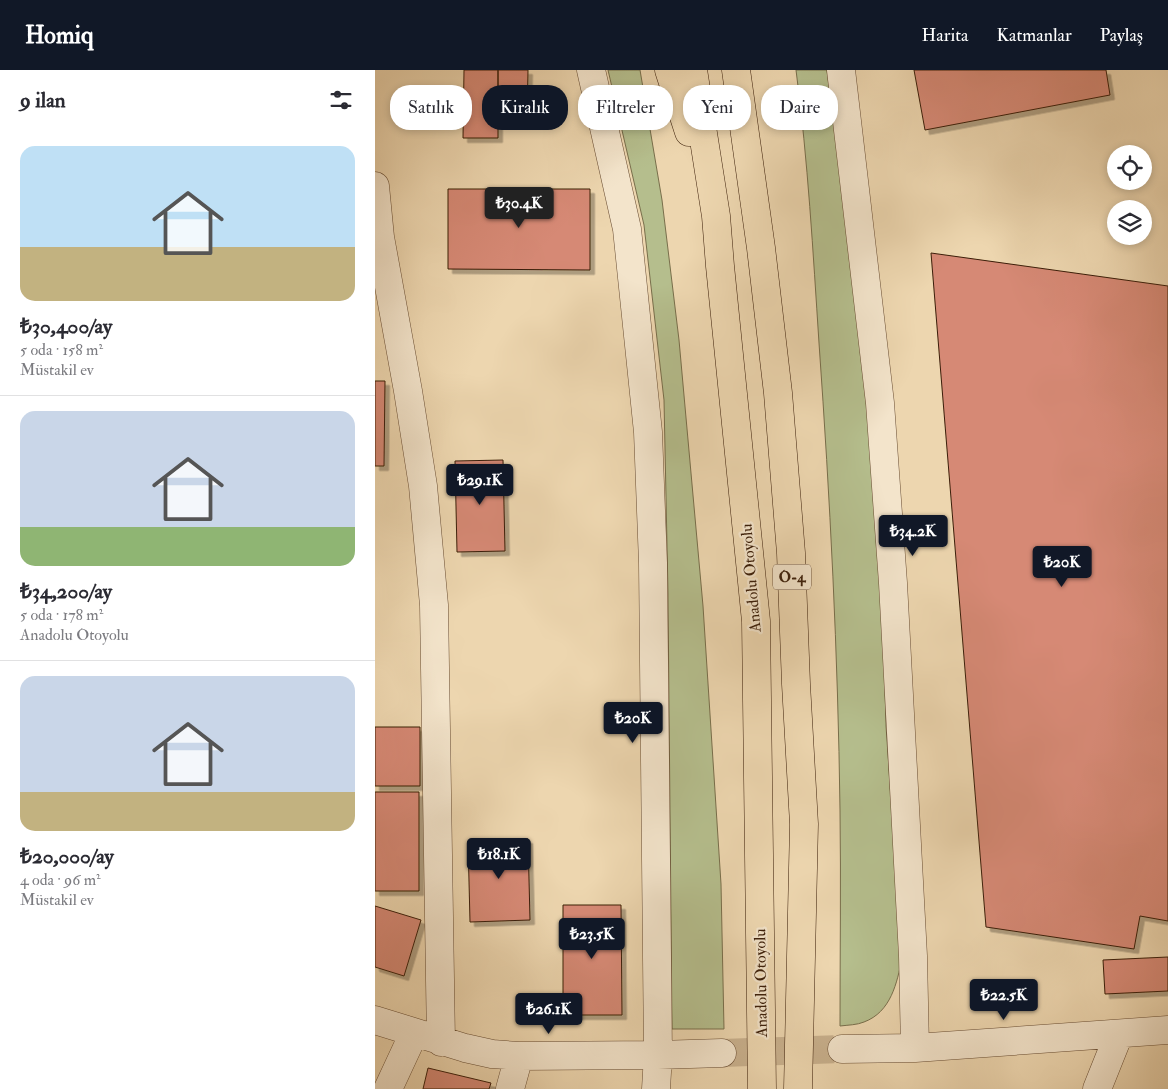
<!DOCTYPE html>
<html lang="tr">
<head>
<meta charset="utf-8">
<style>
	body { margin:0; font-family:"IM FELL Double Pica",serif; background:#f2f2f3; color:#2b2b33; height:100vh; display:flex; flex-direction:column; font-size:19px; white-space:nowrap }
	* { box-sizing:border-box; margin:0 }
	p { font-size:16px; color:#7c7c81 }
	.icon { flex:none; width:28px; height:28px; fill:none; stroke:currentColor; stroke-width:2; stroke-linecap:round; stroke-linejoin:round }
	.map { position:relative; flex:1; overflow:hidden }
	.side { display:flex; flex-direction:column; background:#fff; width:375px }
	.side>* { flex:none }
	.banner { position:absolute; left:15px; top:15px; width:475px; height:45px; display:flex; gap:10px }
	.fabs { position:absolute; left:732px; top:75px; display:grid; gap:10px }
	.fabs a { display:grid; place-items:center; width:45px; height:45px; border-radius:50%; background:#fff; box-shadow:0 2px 8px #0003; font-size:25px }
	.price { position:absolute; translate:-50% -42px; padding:0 11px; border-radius:5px; background:#111827; color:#fff; font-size:16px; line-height:32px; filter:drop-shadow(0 1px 2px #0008) }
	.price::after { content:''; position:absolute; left:50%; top:30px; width:15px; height:11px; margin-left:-8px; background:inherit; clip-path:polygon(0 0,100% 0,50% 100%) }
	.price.current { background:#222; color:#fff }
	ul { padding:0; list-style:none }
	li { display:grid; align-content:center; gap:10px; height:265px; padding:0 20px }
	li+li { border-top:1px solid #e1e1e2 }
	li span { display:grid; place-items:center; height:155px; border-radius:15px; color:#555 }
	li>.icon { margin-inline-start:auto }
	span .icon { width:90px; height:90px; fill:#fffc; stroke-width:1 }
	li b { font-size:21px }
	h2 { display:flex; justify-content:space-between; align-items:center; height:60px; padding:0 20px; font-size:21px }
	.tag { padding:0 18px; border-radius:20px; background:#fff; box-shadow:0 2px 8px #0003; font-size:18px; line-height:45px }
	.tag.current { background:#111827; color:#fff }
	header { display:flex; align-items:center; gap:30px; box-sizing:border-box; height:70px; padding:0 25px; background:#111827; color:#fff }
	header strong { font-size:24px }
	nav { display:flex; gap:28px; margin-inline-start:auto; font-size:18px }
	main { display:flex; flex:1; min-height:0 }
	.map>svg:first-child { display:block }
	.green { fill:#b5be8d; stroke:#786e4b }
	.building { fill:#d68975; stroke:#3b1e09; filter:url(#shadow) }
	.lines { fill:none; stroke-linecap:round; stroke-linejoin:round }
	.minor-tunnel { stroke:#c9b18e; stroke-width:28; stroke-dasharray:28 14; stroke-linecap:butt }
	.minor-casing { stroke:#684c32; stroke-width:29 }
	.highway-casing { stroke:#3b1e09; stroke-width:29 }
	.minor { stroke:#f3e4cb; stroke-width:28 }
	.highway { stroke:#edd6af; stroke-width:28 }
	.labels { text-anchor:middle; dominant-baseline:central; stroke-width:4.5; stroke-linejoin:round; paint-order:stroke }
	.shield { fill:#f3e4cb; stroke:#725943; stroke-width:1 }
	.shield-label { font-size:15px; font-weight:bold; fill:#3b1e09 }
	.street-label { font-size:16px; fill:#3b1e09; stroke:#f3e4cb }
</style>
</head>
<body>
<header>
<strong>Homiq</strong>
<nav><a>Harita</a><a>Katmanlar</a><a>Paylaş</a></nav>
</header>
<main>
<section class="side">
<h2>9 ilan<svg class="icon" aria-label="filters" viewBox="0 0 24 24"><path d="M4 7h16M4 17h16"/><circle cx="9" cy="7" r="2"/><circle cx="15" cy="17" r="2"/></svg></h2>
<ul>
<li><span style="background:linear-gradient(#bfe0f5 65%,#c2b280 0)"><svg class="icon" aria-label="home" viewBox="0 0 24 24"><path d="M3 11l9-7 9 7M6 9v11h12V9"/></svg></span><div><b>₺30,400/ay</b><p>5 oda · 158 m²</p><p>Müstakil ev</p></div></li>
<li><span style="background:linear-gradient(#c9d6e8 75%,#8fb573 0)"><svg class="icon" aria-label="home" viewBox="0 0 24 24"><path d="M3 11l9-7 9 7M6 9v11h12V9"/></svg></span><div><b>₺34,200/ay</b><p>5 oda · 178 m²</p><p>Anadolu Otoyolu</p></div></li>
<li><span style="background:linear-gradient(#c9d6e8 75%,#c2b280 0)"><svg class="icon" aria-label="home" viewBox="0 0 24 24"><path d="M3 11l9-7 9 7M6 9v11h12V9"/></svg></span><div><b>₺20,000/ay</b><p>4 oda · 96 m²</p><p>Müstakil ev</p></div></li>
</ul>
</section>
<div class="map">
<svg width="793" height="1019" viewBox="0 0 793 1019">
	<defs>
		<filter id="shadow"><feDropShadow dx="4.5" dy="4.5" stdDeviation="0" flood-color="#0004"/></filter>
	</defs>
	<rect width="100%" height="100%" fill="#edd6af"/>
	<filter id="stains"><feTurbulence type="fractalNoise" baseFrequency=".004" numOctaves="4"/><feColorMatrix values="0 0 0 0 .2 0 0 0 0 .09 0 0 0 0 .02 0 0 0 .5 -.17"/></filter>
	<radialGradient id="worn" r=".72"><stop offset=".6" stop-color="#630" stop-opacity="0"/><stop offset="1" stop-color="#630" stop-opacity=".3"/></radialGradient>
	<!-- green -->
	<path class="green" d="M233 0H265L287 130 304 270 328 536 346 814 349 959H297L293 523 289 330 269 155Z
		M421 0H452L479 200 496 382 508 540 511 656 527 888C522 913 516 942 489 952 482 955 473 955 465 956 465 884 466 812 465 740 463 584 455 428 444 273 438 182 433 91 421 0Z"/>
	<!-- building -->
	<path class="building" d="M89 0H123V68H88Z
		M123 0H153L152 49 123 48Z
		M539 0H731L735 25 550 60Z
		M73 119H215V200L73 199Z
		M556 183 793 216V851L765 846 759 879 611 857Z
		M0 311H10L9 396H0Z
		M128 390 130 481 82 482 80 391Z
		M0 657H45V716H0Z
		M0 722H44V821H0Z
		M153 769 155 850 95 852 93 771Z
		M188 835H246L247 945H188Z
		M0 836 46 850 29 906 0 897Z
		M793 887V921L730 924 728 890Z
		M53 998 116 1013 114 1019H48Z"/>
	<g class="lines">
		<!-- minor-tunnel -->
		<path class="minor-tunnel" d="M347 983 467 979"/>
		<defs>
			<path id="minor" d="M216 0 252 159 273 362 278 493 283 985 281 1019
				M466 0 505 333 518 513 538 886 540 978
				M0 116 5 167 33 321 48 416 59 535 66 972
				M0 950 90 978 117 984 144 986 283 985 347 983
				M467 979 540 978 793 960
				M13 1019 39 963
				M135 1019 144 986
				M722 1019 744 964"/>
			<path id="highway" d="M294 0 314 62
				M318 0 341 146 345 196 381 551 387 1019
				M361 0 386 178 403 323 416 483 421 614 429 754 423 1019"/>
		</defs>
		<!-- minor casing -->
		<use href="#minor" class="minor-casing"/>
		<!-- highway casing -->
		<use href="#highway" class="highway-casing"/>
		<!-- minor -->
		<use href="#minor" class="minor"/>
		<!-- highway -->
		<use href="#highway" class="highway"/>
	</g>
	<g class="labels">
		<!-- shield labels -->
		<rect class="shield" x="398" y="494.5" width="38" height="25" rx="4"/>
		<g class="shield-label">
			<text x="417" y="507">O-4</text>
		</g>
		<!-- street labels -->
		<g class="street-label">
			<text transform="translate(376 508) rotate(-95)">Anadolu Otoyolu</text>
			<text transform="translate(386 913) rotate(-91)">Anadolu Otoyolu</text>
		</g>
	</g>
	<rect width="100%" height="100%" filter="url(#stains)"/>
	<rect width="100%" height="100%" fill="url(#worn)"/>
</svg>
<div class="fabs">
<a><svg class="icon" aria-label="locate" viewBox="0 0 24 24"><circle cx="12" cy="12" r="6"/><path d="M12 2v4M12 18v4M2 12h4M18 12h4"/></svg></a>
<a><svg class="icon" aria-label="layers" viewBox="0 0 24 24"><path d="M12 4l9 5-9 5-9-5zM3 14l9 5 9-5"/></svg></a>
</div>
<b class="price current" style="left:144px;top:159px">₺30.4K</b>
<b class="price" style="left:105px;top:436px">₺29.1K</b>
<b class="price" style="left:538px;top:487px">₺34.2K</b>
<b class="price" style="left:687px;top:518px">₺20K</b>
<b class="price" style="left:258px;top:674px">₺20K</b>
<b class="price" style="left:124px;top:810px">₺18.1K</b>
<b class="price" style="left:217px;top:890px">₺23.5K</b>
<b class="price" style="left:629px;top:951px">₺22.5K</b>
<b class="price" style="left:174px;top:965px">₺26.1K</b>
<div class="banner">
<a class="tag">Satılık</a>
<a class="tag current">Kiralık</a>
<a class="tag">Filtreler</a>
<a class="tag">Yeni</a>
<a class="tag">Daire</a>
</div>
</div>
</main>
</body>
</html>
